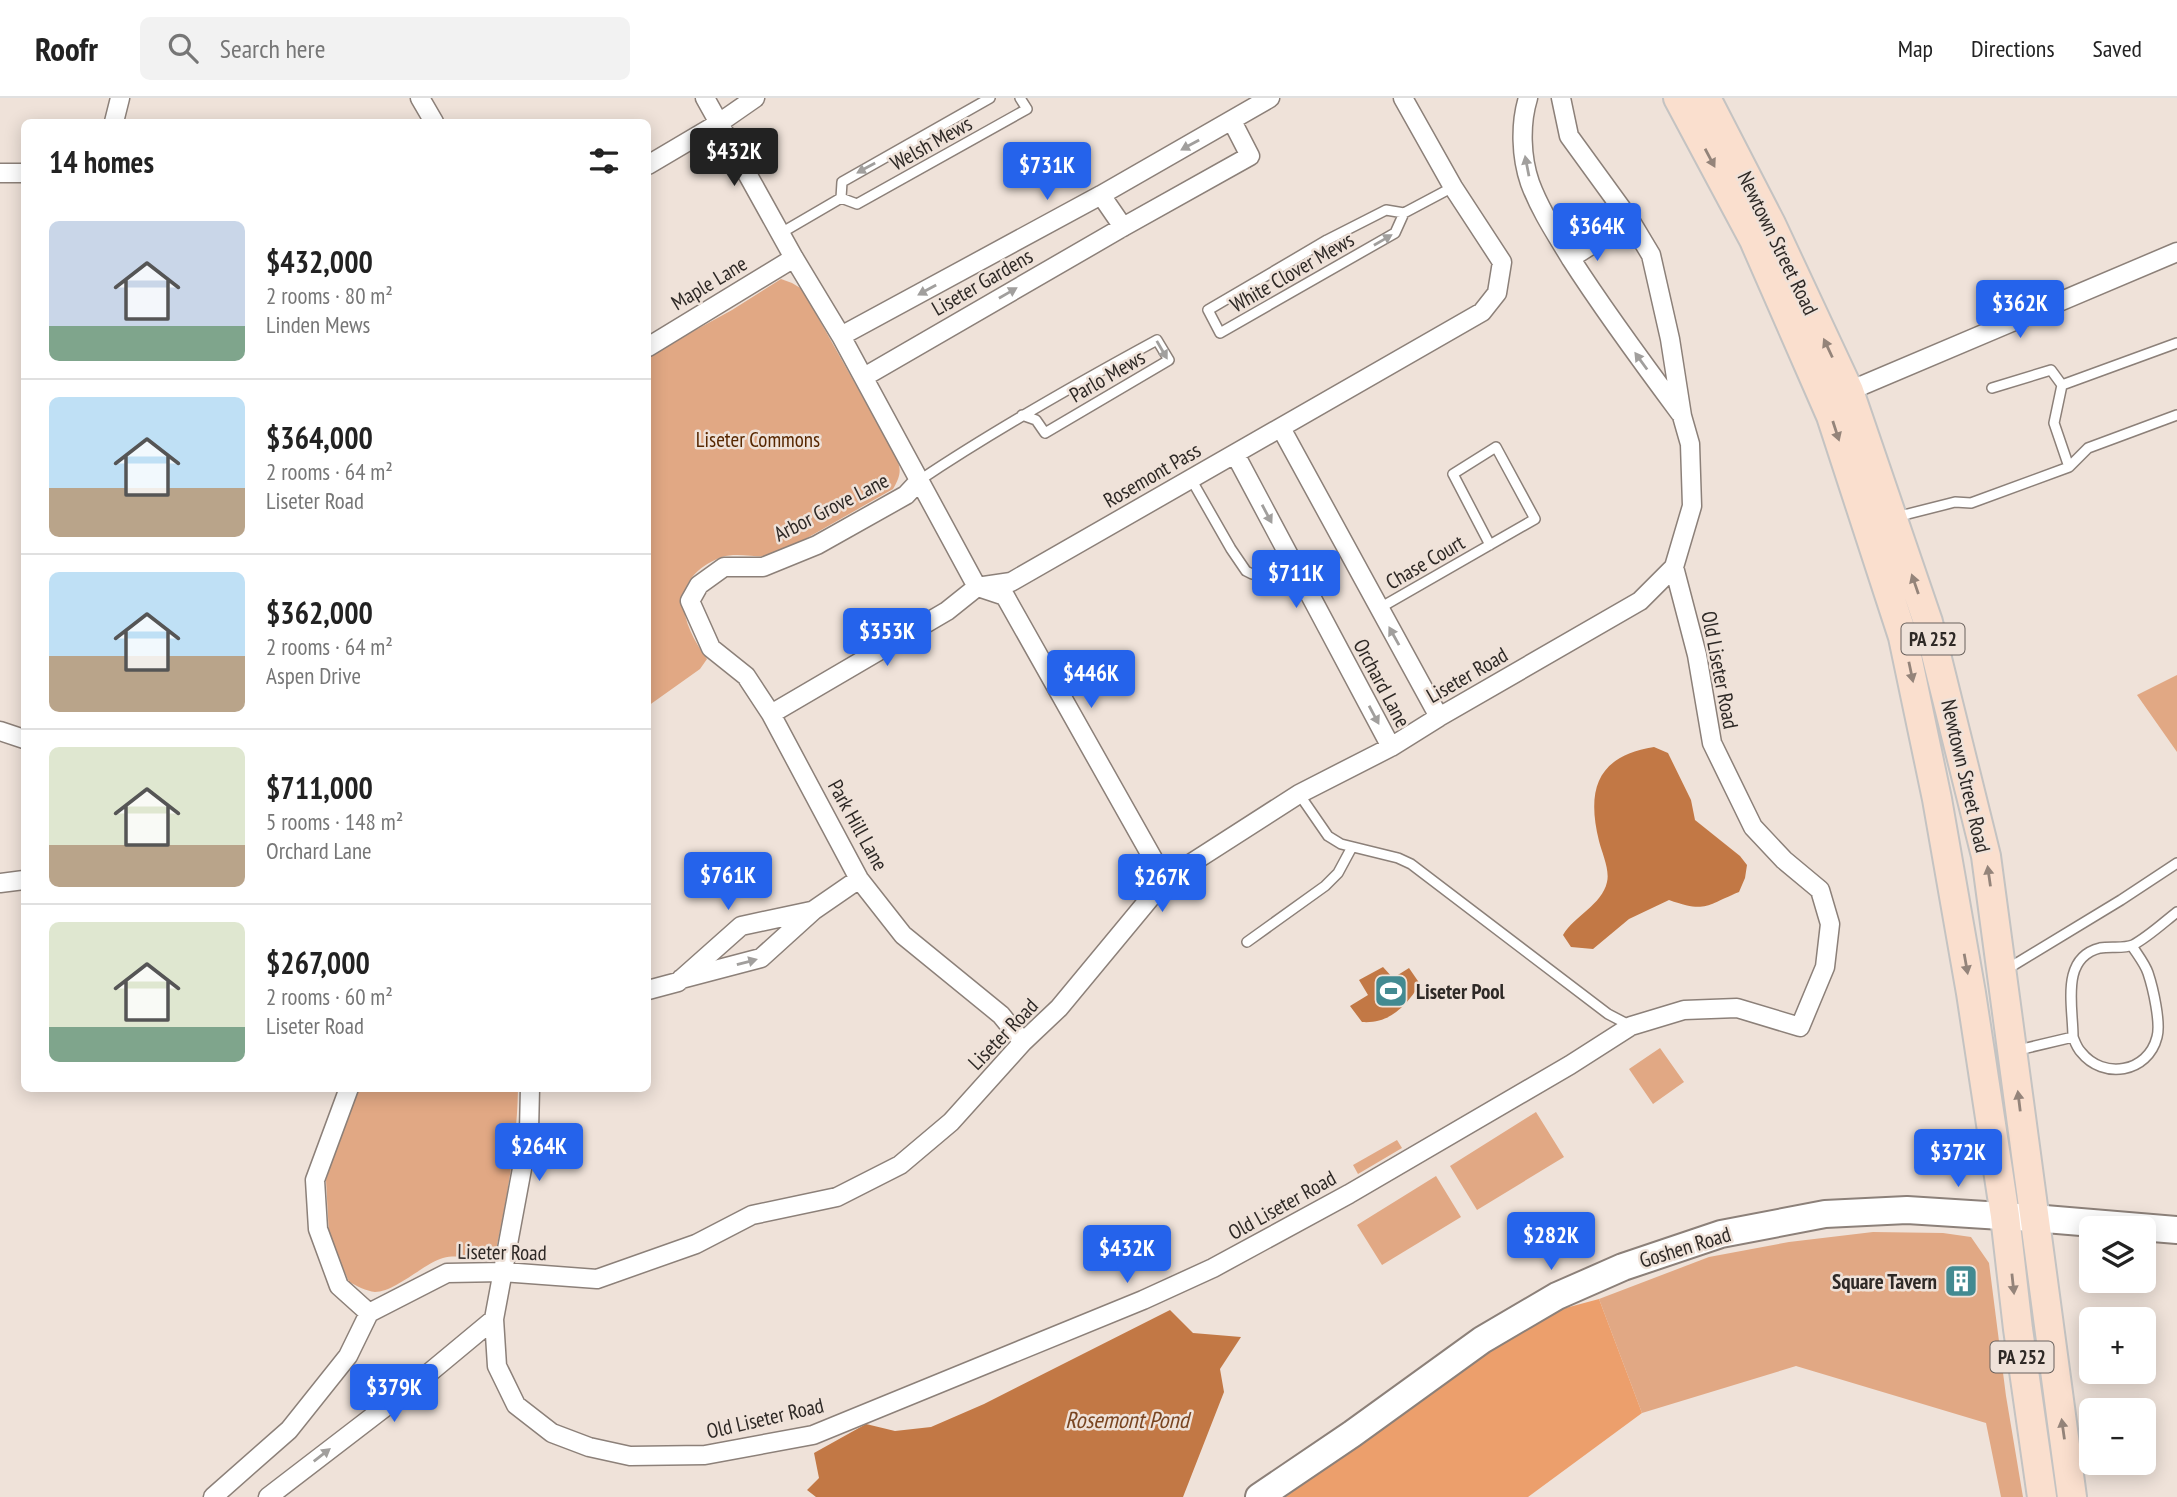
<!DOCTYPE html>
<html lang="en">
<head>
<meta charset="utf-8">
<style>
	body { margin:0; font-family:"PT Sans Narrow",sans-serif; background:#f2f2f2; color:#222; height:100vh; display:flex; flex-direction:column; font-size:26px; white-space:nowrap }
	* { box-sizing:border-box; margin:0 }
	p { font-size:23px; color:#767676 }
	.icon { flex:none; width:38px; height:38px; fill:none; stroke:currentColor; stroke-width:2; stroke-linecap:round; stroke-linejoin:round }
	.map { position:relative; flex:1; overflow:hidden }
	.panel { position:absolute; left:21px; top:21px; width:630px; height:973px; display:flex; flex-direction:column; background:#fff; border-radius:10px; box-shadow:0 4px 18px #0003 }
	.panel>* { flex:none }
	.tools { position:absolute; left:2079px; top:1118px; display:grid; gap:14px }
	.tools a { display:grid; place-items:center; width:77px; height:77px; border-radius:10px; background:#fff; box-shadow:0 4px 18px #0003; font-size:35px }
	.price { position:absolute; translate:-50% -60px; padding:0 16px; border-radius:7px; background:#2563eb; color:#fff; font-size:23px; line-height:46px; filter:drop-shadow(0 2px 4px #0008) }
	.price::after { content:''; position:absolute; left:50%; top:42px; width:21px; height:16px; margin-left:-10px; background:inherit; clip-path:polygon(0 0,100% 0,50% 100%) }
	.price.current { background:#222; color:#fff }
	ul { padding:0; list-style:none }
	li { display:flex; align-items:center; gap:21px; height:175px; padding:0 28px }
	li+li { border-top:2px solid #e0e0e0 }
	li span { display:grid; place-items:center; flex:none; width:196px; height:140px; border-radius:10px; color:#555 }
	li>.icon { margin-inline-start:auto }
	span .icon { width:84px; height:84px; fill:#fffc; stroke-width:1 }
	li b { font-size:30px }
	h2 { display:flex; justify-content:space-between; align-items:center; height:84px; padding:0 28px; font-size:30px }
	header { display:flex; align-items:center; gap:42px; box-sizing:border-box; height:98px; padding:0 35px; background:#fff; border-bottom:2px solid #e0e0e0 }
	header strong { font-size:33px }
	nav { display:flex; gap:38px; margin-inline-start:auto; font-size:24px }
	.search { width:490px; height:63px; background:#f2f2f2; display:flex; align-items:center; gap:18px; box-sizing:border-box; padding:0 24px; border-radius:10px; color:#767676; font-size:26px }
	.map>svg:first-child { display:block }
	.green { fill:#e1a884 }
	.forest { fill:#ec9f6c }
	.water { fill:#c27845 }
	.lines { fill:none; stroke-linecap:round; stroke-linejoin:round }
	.lane-casing { stroke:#8c8079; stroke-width:12 }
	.street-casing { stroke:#8c8079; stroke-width:21 }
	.secondary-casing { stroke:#8c8079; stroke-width:30 }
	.primary-casing { stroke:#c4c3c2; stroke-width:32 }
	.lane { stroke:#fff; stroke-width:9 }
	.street { stroke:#fff; stroke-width:18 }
	.secondary { stroke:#fff; stroke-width:26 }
	.primary { stroke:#fadfce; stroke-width:28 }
	.oneway { fill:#a19f9d }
	.oneway2 { fill:#94847a }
	.labels { text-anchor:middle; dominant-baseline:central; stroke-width:5; stroke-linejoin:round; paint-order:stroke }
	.shield { fill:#efe2d9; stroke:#68605c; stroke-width:2 }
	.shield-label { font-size:19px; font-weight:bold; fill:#2e2926 }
	.street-label { font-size:21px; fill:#2e2926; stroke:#efe2d9 }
	.park-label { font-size:21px; fill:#572700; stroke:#efe2d9 }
	.poi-label { font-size:21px; font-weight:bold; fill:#2e2926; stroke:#efe2d9; text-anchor:start }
	.water-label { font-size:23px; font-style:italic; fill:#794521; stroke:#efe2d9 }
</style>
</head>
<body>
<header>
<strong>Roofr</strong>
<div class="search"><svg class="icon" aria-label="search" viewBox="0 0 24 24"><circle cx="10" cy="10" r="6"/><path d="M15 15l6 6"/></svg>Search here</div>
<nav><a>Map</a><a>Directions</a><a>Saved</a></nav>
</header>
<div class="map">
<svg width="2177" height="1399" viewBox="0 0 2177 1399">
	<rect width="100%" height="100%" fill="#efe2d9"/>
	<!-- green -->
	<path class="green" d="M781 181 792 185 802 191 889 346C899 366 905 371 893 391L786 452C781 454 776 457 771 458 756 460 737 454 722 459 667 480 680 524 707 561L700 571 648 608V258L732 212Z
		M2177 577V654L2137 597Z
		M1660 950 1684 984 1653 1006 1629 971Z
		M355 991H518C517 1046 507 1099 496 1152 482 1166 461 1155 443 1160 423 1166 395 1194 375 1194 366 1193 357 1188 349 1184L329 1137 326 1082Z
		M1536 1014 1564 1059 1477 1112 1450 1068Z
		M1397 1042 1402 1050 1358 1076 1353 1067Z
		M1436 1078 1461 1119 1382 1167 1357 1127Z
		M1873 1134 1943 1135 1971 1139 1989 1165 2006 1298 2023 1399H2001L1986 1325 1796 1268 1642 1315 1599 1201 1709 1159 1789 1144Z"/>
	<!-- forest -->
	<path class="forest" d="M1599 1201 1642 1315 1528 1399H1285L1363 1345 1532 1219Z"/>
	<!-- water -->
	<path class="water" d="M1654 649 1668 655 1691 702 1695 722 1740 758 1747 767 1745 780 1739 794C1705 808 1706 815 1669 802L1629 821 1593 851 1571 849 1563 837C1574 818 1602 807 1607 784 1610 772 1602 755 1599 743 1586 690 1598 658 1654 649Z
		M1383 869 1393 880 1409 870 1420 886C1406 908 1390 926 1362 924L1350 908 1368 897 1359 882Z
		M1170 1212 1193 1235 1241 1239 1220 1271 1224 1294 1183 1399H816L807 1392 819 1380 814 1355 866 1326 895 1333 931 1329 984 1306Z"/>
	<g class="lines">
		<defs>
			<path id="lane" d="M841 100 857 106 1027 11 1020 0
				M841 100 842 84 990 0
				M1404 115 1395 135 1220 235 1208 212 1327 142 1386 112 1404 115 1453 89
				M781 135 841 100
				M1992 290 2051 272 2062 287
				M2069 369 2054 325 2062 287 2177 245
				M1191 381 1231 451 1246 473 1252 476H1258L1290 460
				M920 382C996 331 1076 286 1157 242L1169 262 1045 335 1036 322 1022 317
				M1896 419 1955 404 1971 405 2069 369 2088 350 2177 317
				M1378 511 1535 421 1496 349 1453 376 1490 447
				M1299 696 1328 738 1341 746 1398 760 1411 766 1608 916 1631 928
				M1247 844 1325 788 1338 775 1352 749
				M2004 873 2121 802 2177 765
				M2073 939C2075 944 2077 950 2081 954 2103 982 2148 975 2157 939 2161 925 2153 890 2148 875 2145 866 2137 856 2132 848
				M2014 953 2073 939C2073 908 2060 860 2100 850 2111 848 2123 851 2133 847 2148 839 2163 825 2177 814"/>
			<path id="street" d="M420 0 434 24
				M705 0 794 160 841 238 977 489
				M1528 0C1520 26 1521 59 1530 85 1540 112 1556 136 1571 161 1605 214 1642 264 1680 315
				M114 24 120 0
				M648 67 719 25 755 0
				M0 75H24
				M1101 97 1123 129
				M1571 160 1630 122
				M841 238 1101 97 1270 0
				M648 249 794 160
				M864 279 1123 129 1250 58 1232 23
				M1849 293 2177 154
				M1281 330 1439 619
				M1235 356 1391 649
				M920 382 906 397 817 447 763 469H724L699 487 690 503 711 550 746 578 771 616 859 781 903 837 1001 917 1023 944
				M977 489 1011 484 1482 214 1497 195 1502 164 1453 89 1403 0
				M981 490 1005 498 1165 782
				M771 616 947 513 977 489
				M0 633 24 641
				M0 785 24 782
				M681 881 761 860 814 812 859 781
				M648 892 678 884 741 828 811 813
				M349 990 315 1082 318 1131 339 1188 369 1215
				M530 990 529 1033 494 1221 497 1268 516 1307 552 1335 589 1349 630 1358 705 1357 813 1337 1143 1202 1213 1170 1349 1096 1570 967 1631 928 1684 912 1737 910 1800 929 1825 869 1830 826 1820 792 1784 762 1753 729 1712 645 1697 557 1674 469
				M369 1215 447 1175 503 1174 597 1181 696 1146 752 1117 837 1099 900 1067 951 1024 1023 944 1059 910 1165 782 1299 696 1391 649 1439 619 1640 503 1674 469 1692 408 1690 346 1682 318 1670 241 1651 157 1630 122 1569 38 1561 0
				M213 1399 289 1332 348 1258 369 1215
				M268 1399 423 1280 494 1221"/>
			<path id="secondary" d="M1259 1399 1352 1336 1482 1242 1557 1198 1623 1169 1721 1136 1825 1116 1907 1112 2033 1120 2177 1132"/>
			<path id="primary" d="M1678 0 1754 142 1831 318 1903 539 1937 701 1971 895 2005 1118 2018 1231 2042 1399
				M1706 0 1771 126 1849 293 1928 524 1986 758 2072 1399"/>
		</defs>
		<!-- lane casing -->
		<use href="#lane" class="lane-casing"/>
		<!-- street casing -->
		<use href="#street" class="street-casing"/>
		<!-- secondary casing -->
		<use href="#secondary" class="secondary-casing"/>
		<!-- primary casing -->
		<use href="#primary" class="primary-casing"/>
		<!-- lane -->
		<use href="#lane" class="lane"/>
		<!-- street -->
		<use href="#street" class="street"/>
		<!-- secondary -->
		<use href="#secondary" class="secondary"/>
		<!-- primary -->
		<use href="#primary" class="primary"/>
	</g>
	<!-- one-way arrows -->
	<defs><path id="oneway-solid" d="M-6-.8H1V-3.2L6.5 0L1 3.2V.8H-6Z" transform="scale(1.75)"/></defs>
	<g class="oneway">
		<use href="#oneway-solid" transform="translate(1190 47) rotate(151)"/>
		<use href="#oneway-solid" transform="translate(1527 68) rotate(-101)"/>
		<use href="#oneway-solid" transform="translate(866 70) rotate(151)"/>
		<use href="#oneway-solid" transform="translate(1383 142) rotate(-30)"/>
		<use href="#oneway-solid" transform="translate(927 192) rotate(151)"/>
		<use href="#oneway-solid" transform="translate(1008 195) rotate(-30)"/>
		<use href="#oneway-solid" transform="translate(1162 252) rotate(60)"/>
		<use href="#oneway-solid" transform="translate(1641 263) rotate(-126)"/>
		<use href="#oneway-solid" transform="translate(1267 416) rotate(62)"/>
		<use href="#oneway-solid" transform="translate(1394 538) rotate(-119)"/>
		<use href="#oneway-solid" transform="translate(1374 617) rotate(62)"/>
		<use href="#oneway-solid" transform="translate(747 864) rotate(-15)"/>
		<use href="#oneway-solid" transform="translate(322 1357) rotate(-38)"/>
	</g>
	<g class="oneway2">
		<use href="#oneway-solid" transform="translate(1710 60) rotate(62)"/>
		<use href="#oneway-solid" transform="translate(1828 250) rotate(-115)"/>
		<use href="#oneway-solid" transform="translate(1836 333) rotate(72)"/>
		<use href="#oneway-solid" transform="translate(1915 486) rotate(-109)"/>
		<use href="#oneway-solid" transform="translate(1911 574) rotate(78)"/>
		<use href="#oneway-solid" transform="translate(1989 778) rotate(-98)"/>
		<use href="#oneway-solid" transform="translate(1966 866) rotate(80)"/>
		<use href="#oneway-solid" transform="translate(2019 1003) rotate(-97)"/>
		<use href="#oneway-solid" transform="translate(2013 1186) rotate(84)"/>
		<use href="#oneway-solid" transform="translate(2063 1331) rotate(-98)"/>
	</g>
	<!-- icons -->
	<defs>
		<symbol id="stadium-square" viewBox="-11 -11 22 22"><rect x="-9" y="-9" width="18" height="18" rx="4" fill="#438a91" stroke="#efe2d9"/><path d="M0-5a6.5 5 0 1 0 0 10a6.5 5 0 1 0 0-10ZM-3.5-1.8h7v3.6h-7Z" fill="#fff"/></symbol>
		<symbol id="building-square" viewBox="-11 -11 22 22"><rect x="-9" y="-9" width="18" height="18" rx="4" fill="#438a91" stroke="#efe2d9"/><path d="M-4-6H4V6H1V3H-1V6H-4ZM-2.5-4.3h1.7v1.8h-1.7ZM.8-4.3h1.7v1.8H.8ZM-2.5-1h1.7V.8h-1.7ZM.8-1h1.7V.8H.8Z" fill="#fff"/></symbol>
	</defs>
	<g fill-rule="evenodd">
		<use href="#stadium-square" x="1372" y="874" width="38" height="38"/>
		<use href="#building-square" x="1942" y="1164" width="38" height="38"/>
	</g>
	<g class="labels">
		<!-- shield labels -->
		<g class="shield">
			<rect x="1901.5" y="525.5" width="63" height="31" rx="5"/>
			<rect x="1990.5" y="1243.5" width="63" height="31" rx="5"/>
		</g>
		<g class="shield-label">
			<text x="1933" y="541">PA 252</text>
			<text x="2022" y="1259">PA 252</text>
		</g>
		<!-- street labels -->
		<g class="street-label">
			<text transform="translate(931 45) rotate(-29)">Welsh Mews</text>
			<text transform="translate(1778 145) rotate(64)">Newtown Street Road</text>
			<text transform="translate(1292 174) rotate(-30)">White Clover Mews</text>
			<text transform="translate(982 184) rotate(-30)">Liseter Gardens</text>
			<text transform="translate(709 185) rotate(-31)">Maple Lane</text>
			<text transform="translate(1107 278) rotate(-30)">Parlo Mews</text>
			<text transform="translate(1152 377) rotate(-30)">Rosemont Pass</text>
			<text transform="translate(831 409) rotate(-27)">Arbor Grove Lane</text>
			<text transform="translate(1425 464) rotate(-30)">Chase Court</text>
			<text transform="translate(1720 572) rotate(79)">Old Liseter Road</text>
			<text transform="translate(1467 577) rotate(-30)">Liseter Road</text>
			<text transform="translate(1382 585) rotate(62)">Orchard Lane</text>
			<text transform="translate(1966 678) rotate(77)">Newtown Street Road</text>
			<text transform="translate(858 727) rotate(61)">Park Hill Lane</text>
			<text transform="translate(1003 936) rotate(-46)">Liseter Road</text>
			<text transform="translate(1282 1107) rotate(-29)">Old Liseter Road</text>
			<text transform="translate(1685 1149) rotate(-17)">Goshen Road</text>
			<text transform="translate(502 1154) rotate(1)">Liseter Road</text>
			<text transform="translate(765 1320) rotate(-13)">Old Liseter Road</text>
		</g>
		<!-- park labels -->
		<g class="park-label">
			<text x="758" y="341">Liseter Commons</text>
		</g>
		<!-- poi labels -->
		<g class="poi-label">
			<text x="1416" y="893">Liseter Pool</text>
			<text x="1937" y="1183" text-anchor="end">Square Tavern</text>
		</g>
		<!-- water labels -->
		<g class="water-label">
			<text x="1127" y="1321">Rosemont Pond</text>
		</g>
	</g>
</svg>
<div class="tools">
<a><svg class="icon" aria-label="layers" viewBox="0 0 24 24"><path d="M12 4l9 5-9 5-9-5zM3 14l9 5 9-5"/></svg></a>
<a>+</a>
<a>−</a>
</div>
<b class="price current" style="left:734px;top:90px">$432K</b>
<b class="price" style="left:1047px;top:104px">$731K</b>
<b class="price" style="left:1597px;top:165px">$364K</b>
<b class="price" style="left:2020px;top:242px">$362K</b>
<b class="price" style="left:1296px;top:512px">$711K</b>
<b class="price" style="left:887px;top:570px">$353K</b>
<b class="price" style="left:1091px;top:612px">$446K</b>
<b class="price" style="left:728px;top:814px">$761K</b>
<b class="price" style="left:1162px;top:816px">$267K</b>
<b class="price" style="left:539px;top:1085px">$264K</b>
<b class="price" style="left:1958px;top:1091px">$372K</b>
<b class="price" style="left:1551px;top:1174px">$282K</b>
<b class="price" style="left:1127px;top:1187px">$432K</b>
<b class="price" style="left:394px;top:1326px">$379K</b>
<section class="panel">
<h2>14 homes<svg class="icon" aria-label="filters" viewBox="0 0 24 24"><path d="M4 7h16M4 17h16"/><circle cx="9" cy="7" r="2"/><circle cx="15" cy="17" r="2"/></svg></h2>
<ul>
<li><span style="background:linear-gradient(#c9d6e8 75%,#7fa58c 0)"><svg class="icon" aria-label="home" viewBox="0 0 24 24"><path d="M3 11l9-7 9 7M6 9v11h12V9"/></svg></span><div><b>$432,000</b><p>2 rooms · 80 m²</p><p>Linden Mews</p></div></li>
<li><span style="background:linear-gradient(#bfe0f5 65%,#b9a48a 0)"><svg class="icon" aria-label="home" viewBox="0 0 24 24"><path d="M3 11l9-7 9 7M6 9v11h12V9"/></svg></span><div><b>$364,000</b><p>2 rooms · 64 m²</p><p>Liseter Road</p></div></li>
<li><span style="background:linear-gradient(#bfe0f5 60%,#b9a48a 0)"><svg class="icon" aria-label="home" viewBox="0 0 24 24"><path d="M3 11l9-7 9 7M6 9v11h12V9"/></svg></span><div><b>$362,000</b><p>2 rooms · 64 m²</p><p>Aspen Drive</p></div></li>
<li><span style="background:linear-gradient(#dfe7d0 70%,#b9a48a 0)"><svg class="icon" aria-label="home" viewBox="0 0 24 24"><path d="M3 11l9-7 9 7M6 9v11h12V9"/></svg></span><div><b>$711,000</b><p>5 rooms · 148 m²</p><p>Orchard Lane</p></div></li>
<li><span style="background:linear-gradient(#dfe7d0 75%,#7fa58c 0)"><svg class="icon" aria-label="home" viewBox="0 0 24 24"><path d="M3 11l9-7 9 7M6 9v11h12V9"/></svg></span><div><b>$267,000</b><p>2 rooms · 60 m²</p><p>Liseter Road</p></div></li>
</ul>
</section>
</div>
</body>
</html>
